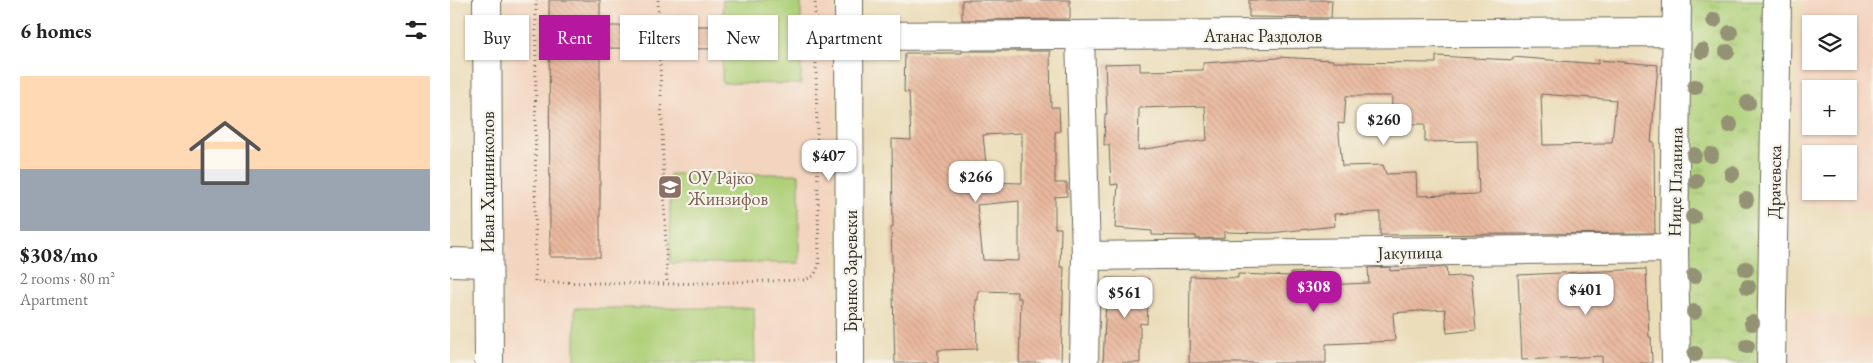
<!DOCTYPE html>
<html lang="en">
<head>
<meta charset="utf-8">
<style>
	body { margin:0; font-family:"EB Garamond",serif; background:#f6f6f6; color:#222; height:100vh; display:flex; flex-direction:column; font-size:19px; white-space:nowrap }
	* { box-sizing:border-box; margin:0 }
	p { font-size:16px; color:#767676 }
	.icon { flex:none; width:28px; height:28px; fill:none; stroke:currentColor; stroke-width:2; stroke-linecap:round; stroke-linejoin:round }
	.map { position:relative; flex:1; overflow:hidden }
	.drawer { display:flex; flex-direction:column; background:#fff; width:450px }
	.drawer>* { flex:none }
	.banner { position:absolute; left:15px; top:15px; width:475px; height:45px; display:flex; gap:10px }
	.buttons { position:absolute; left:1352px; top:15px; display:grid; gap:10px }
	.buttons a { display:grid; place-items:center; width:55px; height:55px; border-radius:0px; background:#fff; box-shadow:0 1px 4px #0004; font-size:25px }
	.price { position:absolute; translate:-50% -42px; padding:0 11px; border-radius:10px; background:#fff; color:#222; font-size:16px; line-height:32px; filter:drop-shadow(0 1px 2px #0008) }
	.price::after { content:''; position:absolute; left:50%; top:30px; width:15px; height:11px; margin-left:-8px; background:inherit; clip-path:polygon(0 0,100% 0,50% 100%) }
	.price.active { background:#b5179e; color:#fff }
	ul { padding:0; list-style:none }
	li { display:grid; align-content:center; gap:10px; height:265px; padding:0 20px }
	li+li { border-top:1px solid #e0e0e0 }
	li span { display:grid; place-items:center; height:155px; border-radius:0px; color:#555 }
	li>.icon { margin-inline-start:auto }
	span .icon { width:90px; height:90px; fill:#fffc; stroke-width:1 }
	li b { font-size:21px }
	h2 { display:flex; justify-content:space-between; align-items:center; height:60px; padding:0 20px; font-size:21px }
	.pill { padding:0 18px; border-radius:0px; background:#fff; box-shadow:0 1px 4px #0004; font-size:18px; line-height:45px }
	.pill.active { background:#b5179e; color:#fff }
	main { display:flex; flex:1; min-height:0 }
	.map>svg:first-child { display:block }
	.built { fill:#f3d4bf; fill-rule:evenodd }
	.park { fill:url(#park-tufts); stroke:#6d7e52 }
	.garden { fill:#afd079; stroke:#6d7e52 }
	.building { fill:url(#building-back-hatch); fill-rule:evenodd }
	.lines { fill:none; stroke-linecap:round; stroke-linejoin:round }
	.minor-casing { stroke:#6e695d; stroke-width:30 }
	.major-casing { stroke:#6e695d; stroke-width:30 }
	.path { stroke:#6e695d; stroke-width:3; stroke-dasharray:1 4; stroke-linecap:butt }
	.minor { stroke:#fff; stroke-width:28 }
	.major { stroke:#fff; stroke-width:28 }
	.tree { fill:#949275 }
	.labels { text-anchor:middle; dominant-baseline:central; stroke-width:4.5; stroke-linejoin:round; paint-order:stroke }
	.street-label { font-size:18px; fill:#2b2b2b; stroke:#f7f3e8 }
	.education-label { font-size:18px; fill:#785e54; stroke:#f7f3e8; text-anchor:start }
</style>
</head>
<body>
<main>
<section class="drawer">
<h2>6 homes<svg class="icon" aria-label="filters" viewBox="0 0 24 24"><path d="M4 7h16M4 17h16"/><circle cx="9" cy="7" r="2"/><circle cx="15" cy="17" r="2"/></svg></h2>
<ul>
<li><span style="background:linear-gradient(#ffd9b3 60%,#9aa5b1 0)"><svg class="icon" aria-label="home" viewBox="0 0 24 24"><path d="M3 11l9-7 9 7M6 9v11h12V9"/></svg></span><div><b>$308/mo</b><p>2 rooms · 80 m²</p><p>Apartment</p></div></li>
</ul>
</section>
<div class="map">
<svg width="1423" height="363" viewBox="0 0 1423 363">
	<defs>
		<pattern id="park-tufts" width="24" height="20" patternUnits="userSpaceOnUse" patternTransform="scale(1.25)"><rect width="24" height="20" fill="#afd079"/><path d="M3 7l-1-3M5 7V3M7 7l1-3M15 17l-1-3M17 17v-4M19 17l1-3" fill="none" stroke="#97b369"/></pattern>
		<pattern id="building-back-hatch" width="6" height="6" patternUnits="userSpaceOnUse" patternTransform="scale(1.25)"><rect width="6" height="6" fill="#e9b89e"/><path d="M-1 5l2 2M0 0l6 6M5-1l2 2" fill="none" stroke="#c89e88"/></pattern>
	</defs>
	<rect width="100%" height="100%" fill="#f7f3e8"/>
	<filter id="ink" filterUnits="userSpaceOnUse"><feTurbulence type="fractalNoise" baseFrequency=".02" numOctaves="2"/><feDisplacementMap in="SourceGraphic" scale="10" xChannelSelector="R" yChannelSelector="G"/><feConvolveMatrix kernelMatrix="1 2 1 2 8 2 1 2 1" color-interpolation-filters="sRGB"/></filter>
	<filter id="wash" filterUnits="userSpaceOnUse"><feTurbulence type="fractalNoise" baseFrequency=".0096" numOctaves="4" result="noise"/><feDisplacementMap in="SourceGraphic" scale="20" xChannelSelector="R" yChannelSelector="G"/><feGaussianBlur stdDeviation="1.12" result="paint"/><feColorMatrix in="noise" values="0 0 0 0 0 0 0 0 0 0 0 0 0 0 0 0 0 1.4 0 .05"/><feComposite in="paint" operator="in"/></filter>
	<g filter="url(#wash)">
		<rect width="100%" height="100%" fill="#ebddb9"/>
		<!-- built -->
		<path class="built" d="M55 0H384L385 363H56Z
			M1354 0H1423V213L1345 202 1347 74ZM1361 24H1399V61H1361ZM1361 89H1399V126H1361ZM1361 154H1399V191H1361Z
			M1342 311 1423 318V363H1340Z"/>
		<!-- park -->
		<path class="park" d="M1227 0H1327L1323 363H1226Z"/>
		<!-- garden -->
		<path class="garden" d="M273 0H351V84L272 83Z
			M220 174H349V263H220Z
			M125 308H304L305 363H125Z"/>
		<g id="blocks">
			<!-- building -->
			<path class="building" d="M99 0H150V26H273V49L150 48V257H100Z
				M512 0H620V19L512 20Z
				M799 0H882L881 18 799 17Z
				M512 51H600L601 107H609L610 131 605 132V183H617V196L605 197V228H611L610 267H614L611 363H569L571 298H567V292L528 291V300H526L527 349 488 350V363H445L441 228 443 227 442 139 461 140 459 92H454L455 53H512ZM572 133V183L538 182 533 135ZM569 201V261L533 260 527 205Z
				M986 56 1063 60V57L1148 64V60L1208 65 1201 142H1204L1205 233 930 235V212L884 214 885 226 821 233 774 232V238L746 239V236L702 235V231L665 228 668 184 661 185 659 145H654L655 114H657L655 64 690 63V71L753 70V63L828 58V57L883 60V62L986 63ZM1091 94 1166 100 1162 142H1155V144L1093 145ZM896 96H942L941 124H975V142L1027 141 1029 194 967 196 966 173 936 174 933 165 892 166 888 123 894 124ZM755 106 757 140 688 150 689 108Z
				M940 267V271L996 267 997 277 1021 275 1026 330 997 333 995 309 943 313 945 341 876 344V363H739L740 276 788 278V274L841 276V273L874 272V285L919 283 918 268Z
				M1196 269 1199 337H1201L1202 363H1152V356L1072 360 1068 275Z
				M657 278 699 279 697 324 690 323V363H653Z"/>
		</g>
	</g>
	<g filter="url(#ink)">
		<use href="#blocks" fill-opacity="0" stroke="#6e695d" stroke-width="1"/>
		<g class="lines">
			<defs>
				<path id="minor" d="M37 0 39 363
					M399 0 400 363
					M400 36 1226 32
					M630 36 636 256 634 363
					M636 256 1224 248
					M0 262 37 263
					M1226 363 1224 248 1227 0"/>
				<path id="major" d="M1321 363 1327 0"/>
			</defs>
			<!-- minor casing -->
			<use href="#minor" class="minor-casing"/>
			<!-- major casing -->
			<use href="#major" class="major-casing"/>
			<!-- path -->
			<path class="path" d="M86 0 85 282 217 284 354 280 364 276 369 265 365 0
				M208 0 217 284"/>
			<!-- minor -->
			<use href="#minor" class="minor"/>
			<!-- major -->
			<use href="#major" class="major"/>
		</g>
		<!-- trees -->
		<g class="tree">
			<circle cx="1264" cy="20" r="8"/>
			<circle cx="1280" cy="33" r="8"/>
			<circle cx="1252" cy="51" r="8"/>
			<circle cx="1277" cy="52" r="8"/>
			<circle cx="1245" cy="87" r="8"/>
			<circle cx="1298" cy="103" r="8"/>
			<circle cx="1280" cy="125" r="8"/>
			<circle cx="1244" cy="155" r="8"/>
			<circle cx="1261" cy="155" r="8"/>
			<circle cx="1282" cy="174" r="8"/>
			<circle cx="1246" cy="181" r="8"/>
			<circle cx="1296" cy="200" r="8"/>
			<circle cx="1243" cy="217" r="8"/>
			<circle cx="1296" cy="269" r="8"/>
			<circle cx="1244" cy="276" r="8"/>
			<circle cx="1298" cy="287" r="8"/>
			<circle cx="1244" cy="312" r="8"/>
			<circle cx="1302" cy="323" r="8"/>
			<circle cx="1297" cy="346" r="8"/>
			<circle cx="1245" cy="354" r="8"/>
		</g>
	</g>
	<!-- icons -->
	<defs>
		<symbol id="school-square" viewBox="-11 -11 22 22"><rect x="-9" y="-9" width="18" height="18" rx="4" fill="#8d6e63" stroke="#f7f3e8"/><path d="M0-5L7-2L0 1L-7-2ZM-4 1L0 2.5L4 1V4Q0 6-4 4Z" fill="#fff"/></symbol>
	</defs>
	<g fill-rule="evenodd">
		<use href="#school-square" x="206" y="173" width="28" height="28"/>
	</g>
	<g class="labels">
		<!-- street labels -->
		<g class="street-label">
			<text x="813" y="35">Атанас Раздолов</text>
			<text transform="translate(37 182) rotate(-90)">Иван Хаџиниколов</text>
			<text transform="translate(1225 182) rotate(-89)">Ниџе Планина</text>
			<text transform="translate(1324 182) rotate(-89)">Драчевска</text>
			<text transform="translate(960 252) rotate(-1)">Јакупица</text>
			<text transform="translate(400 271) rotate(-90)">Бранко Заревски</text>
		</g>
		<!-- education labels -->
		<g class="education-label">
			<text x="238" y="177">ОУ Рајко<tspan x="238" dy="21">Жинзифов</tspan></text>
		</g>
	</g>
</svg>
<div class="buttons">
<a><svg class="icon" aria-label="layers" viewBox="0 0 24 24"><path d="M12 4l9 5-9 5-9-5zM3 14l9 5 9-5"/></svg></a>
<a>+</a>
<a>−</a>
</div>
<b class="price" style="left:934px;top:146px">$260</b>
<b class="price" style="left:379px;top:182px">$407</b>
<b class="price" style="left:526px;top:203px">$266</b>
<b class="price active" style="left:864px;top:313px">$308</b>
<b class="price" style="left:1136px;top:316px">$401</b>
<b class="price" style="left:675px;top:319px">$561</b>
<div class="banner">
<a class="pill">Buy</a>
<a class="pill active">Rent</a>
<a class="pill">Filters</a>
<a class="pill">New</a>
<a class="pill">Apartment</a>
</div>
</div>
</main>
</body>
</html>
